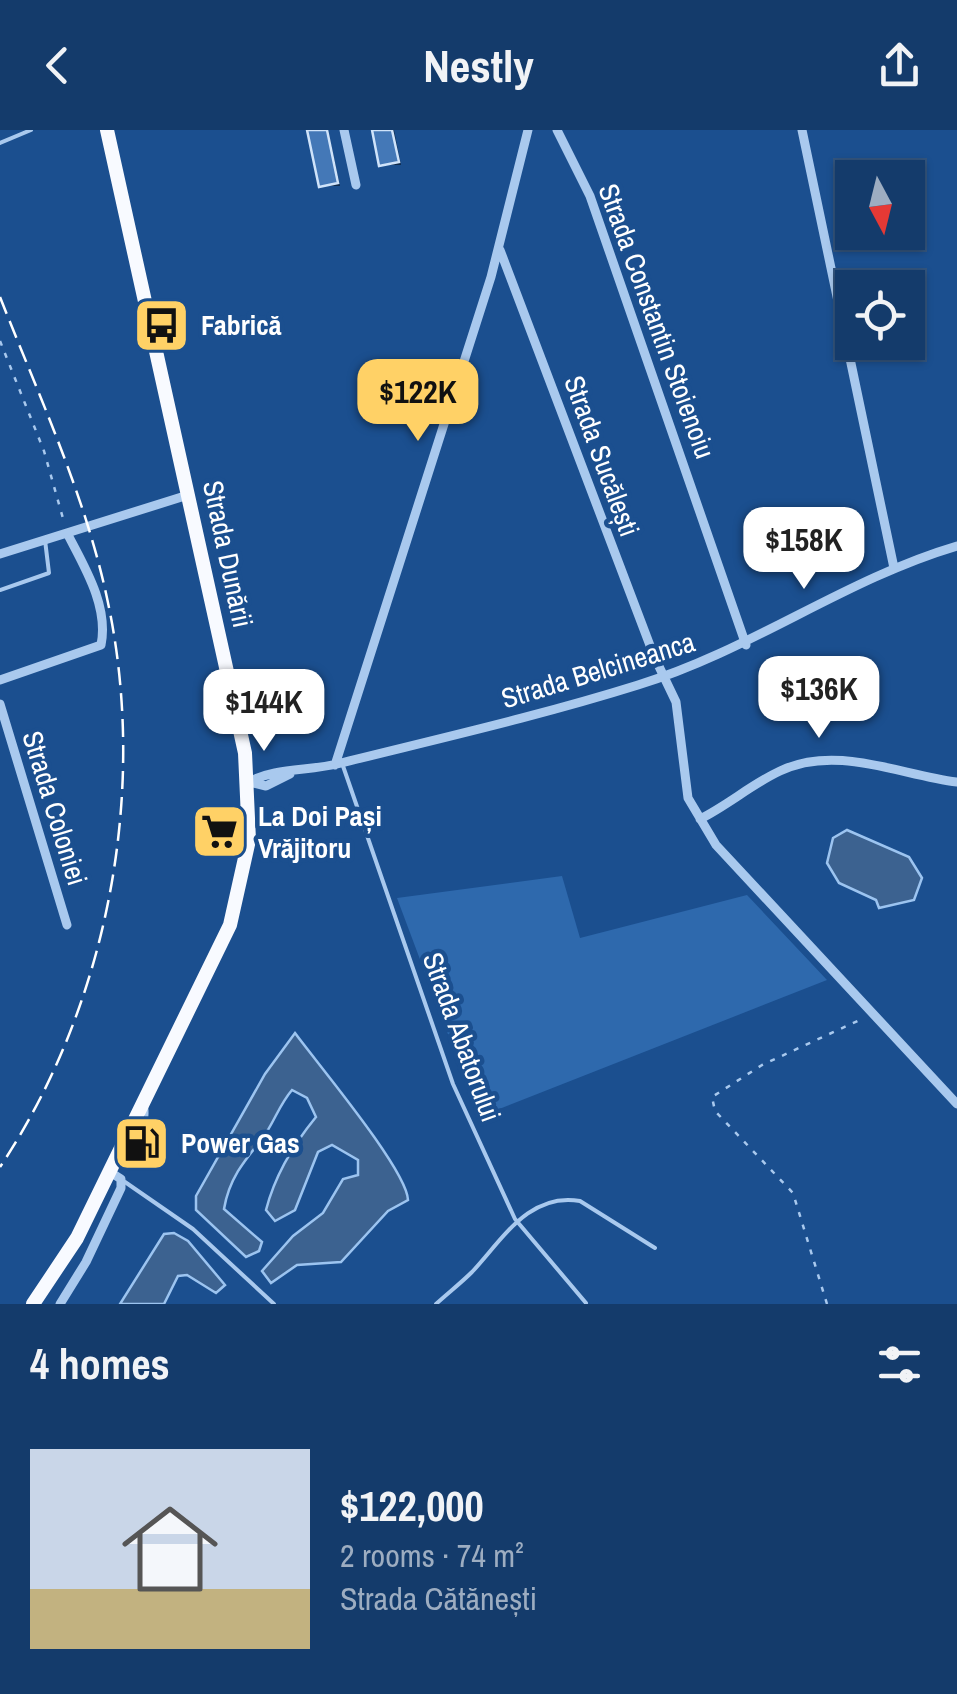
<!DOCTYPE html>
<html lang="en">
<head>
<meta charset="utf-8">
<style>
	body { margin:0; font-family:"Archivo Narrow",sans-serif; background:#214673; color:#f1f3f6; height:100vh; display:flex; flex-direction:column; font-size:38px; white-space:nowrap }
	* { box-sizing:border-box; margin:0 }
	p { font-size:32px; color:#9dadc1 }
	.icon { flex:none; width:55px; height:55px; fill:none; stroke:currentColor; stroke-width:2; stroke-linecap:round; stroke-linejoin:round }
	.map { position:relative; height:1174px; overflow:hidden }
	.panel { display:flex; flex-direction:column; background:#143b6b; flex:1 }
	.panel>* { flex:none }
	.needle { width:65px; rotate:173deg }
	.buttons { position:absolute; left:835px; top:30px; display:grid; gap:20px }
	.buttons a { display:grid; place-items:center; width:90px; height:90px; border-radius:0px; background:#143b6b; box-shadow:0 2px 8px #0004,0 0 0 2px #33557e; font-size:50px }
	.price { position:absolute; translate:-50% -85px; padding:0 22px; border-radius:20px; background:#fff; color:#222; font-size:32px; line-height:65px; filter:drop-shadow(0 2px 5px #0008) }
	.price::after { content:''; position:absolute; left:50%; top:60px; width:30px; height:22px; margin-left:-15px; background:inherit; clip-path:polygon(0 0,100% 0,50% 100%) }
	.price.current { background:#ffd166; color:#111 }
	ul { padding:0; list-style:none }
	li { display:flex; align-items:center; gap:30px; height:250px; padding:0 30px }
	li+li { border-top:2px solid #33557e }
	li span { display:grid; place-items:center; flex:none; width:280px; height:200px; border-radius:0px; color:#555 }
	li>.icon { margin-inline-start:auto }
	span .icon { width:120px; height:120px; fill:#fffc; stroke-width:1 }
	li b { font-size:42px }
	h2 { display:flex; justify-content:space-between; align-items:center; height:120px; padding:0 30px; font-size:42px }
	header { display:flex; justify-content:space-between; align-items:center; height:130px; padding:0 30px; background:#143b6b; font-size:45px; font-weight:700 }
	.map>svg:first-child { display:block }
	.green { fill:#2e69ad }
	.water { fill:#3c6290; stroke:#9cc4f0; stroke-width:2.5 }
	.shadow { fill:#0007 }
	.building { fill:#4478b7; stroke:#cfe3fa; stroke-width:2.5 }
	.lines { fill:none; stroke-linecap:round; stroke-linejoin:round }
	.path { stroke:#a9c9ee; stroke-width:2.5; stroke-dasharray:5 8; stroke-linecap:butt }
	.service { stroke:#a9c9ee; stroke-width:4 }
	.minor { stroke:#a9c9ee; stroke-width:9 }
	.trunk { stroke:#f8faff; stroke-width:14 }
	.rail { stroke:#fff; stroke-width:2.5; stroke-dasharray:18 8; stroke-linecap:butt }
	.labels { text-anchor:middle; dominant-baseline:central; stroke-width:9; stroke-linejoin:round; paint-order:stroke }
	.street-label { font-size:28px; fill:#fff; stroke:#1b4f8f }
	.poi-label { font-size:28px; font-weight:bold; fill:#fff; stroke:#1b4f8f; text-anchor:start }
</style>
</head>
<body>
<header><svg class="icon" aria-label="back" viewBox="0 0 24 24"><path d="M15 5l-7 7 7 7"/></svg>Nestly<svg class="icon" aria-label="share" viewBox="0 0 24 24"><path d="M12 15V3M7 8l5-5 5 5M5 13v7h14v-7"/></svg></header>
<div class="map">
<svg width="957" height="1174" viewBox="0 0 957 1174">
	<rect width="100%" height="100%" fill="#1b4f8f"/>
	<!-- green -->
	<path class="green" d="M562 746 580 808 747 765 827 850 479 987 397 768Z"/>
	<!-- water -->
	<path class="water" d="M847 700 909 727 922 748 914 770 879 778 876 770 839 753 827 733 833 708Z
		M295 903C317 933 407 1040 408 1070L388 1081 341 1132 297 1135 271 1153 262 1141 293 1106 323 1083 343 1049 358 1045V1030L332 1015 318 1022 295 1080 275 1091 266 1080C275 1045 293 1015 316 987L307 968 292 960C279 975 274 993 262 1009 244 1031 229 1049 224 1079L262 1112 259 1121 246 1127 196 1080V1066L265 944Z
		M174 1103 188 1111 225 1155 216 1163 187 1145 178 1146 164 1174H120L164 1104Z"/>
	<!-- shadow -->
	<path class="shadow" d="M309 0H328L340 56H321Z
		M374 0H394L401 35H382Z"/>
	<!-- building -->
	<path class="building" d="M307 0H327L338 53 319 57Z
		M372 0H392L399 32 379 36Z"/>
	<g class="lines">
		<!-- path -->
		<path class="path" d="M0 211 44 321 64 392
			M827 1174 793 1063 715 981 712 967 762 935 864 888"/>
		<!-- service -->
		<path class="service" d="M0 13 31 0
			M0 460 49 443 45 410
			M343 636 453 954 515 1089 586 1173
			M119 1030C138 1021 149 996 146 976
			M125 1052 193 1099 274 1174
			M436 1174C448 1163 461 1153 472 1142 502 1110 529 1062 580 1071L655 1118"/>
		<!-- minor -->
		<path class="minor" d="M344 0 356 55
			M557 0 590 66 746 515
			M802 0 894 438
			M500 120 654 526 676 572 688 668 716 715 957 974
			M0 424 188 365
			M0 550 101 515C109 476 84 436 67 403
			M0 574 67 795
			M335 635 491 147 528 0
			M249 652C274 638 308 641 337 634 437 609 539 586 638 555 750 521 845 449 957 416
			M249 652 266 656 290 644
			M700 689C728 675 752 654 780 641 836 614 900 645 957 652
			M60 1174 86 1132 121 1058V1049L110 1042"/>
		<!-- trunk -->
		<path class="trunk" d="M33 1174 77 1108 230 795 249 710 245 623 107 0"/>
		<!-- rail -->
		<path class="rail" d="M0 167C39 266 85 365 107 468 149 660 108 875 0 1037"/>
	</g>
	<!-- icons -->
	<defs>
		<symbol id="bus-square" viewBox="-11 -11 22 22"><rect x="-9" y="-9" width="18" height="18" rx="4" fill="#ffd166" stroke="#1b4f8f"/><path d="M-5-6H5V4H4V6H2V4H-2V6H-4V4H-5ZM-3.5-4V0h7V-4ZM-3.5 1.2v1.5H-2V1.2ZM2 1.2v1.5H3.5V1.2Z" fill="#111"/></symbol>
		<symbol id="supermarket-square" viewBox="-11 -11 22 22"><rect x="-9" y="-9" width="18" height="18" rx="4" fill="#ffd166" stroke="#1b4f8f"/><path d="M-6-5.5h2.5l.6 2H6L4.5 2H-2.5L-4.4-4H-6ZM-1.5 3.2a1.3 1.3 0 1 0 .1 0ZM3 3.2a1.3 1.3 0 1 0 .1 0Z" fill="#111"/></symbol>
		<symbol id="fuel-square" viewBox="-11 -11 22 22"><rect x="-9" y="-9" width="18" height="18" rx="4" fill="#ffd166" stroke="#1b4f8f"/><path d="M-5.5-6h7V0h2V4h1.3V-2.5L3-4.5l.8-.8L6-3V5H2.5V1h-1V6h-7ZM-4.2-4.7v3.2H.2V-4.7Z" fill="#111"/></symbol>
	</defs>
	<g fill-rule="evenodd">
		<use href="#bus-square" x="130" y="164" width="63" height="63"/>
		<use href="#supermarket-square" x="188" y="670" width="63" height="63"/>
		<use href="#fuel-square" x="110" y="982" width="63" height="63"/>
	</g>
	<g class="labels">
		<!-- street labels -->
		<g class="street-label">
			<text transform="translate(657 191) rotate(70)">Strada Constantin Stoienoiu</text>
			<text transform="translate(602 326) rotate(70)">Strada Sucălești</text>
			<text transform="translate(228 424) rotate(78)">Strada Dunării</text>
			<text transform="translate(598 540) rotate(-17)">Strada Belcineanca</text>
			<text transform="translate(55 678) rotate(73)">Strada Coloniei</text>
			<text transform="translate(462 907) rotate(70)">Strada Abatorului</text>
		</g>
		<!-- poi labels -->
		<g class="poi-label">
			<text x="201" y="195">Fabrică</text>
			<text x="258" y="686">La Doi Pași<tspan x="258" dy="32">Vrăjitoru</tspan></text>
			<text x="181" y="1013">Power Gas</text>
		</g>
	</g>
</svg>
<div class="buttons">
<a><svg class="needle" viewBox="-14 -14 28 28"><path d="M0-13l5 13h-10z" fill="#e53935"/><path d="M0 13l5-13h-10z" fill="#9dadc1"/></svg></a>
<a><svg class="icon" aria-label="locate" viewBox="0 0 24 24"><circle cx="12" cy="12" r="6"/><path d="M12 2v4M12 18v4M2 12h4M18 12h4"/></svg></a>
</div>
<b class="price current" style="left:418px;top:314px">$122K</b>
<b class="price" style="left:804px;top:462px">$158K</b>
<b class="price" style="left:819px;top:611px">$136K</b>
<b class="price" style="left:264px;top:624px">$144K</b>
</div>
<section class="panel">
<h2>4 homes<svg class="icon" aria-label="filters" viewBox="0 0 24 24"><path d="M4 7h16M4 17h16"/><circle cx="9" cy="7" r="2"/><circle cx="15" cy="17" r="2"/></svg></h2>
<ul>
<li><span style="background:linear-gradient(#c9d6e8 70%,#c2b280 0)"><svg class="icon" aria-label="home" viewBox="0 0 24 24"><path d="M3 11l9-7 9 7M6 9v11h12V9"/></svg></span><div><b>$122,000</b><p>2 rooms · 74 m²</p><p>Strada Cătănești</p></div></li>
</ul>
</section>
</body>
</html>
